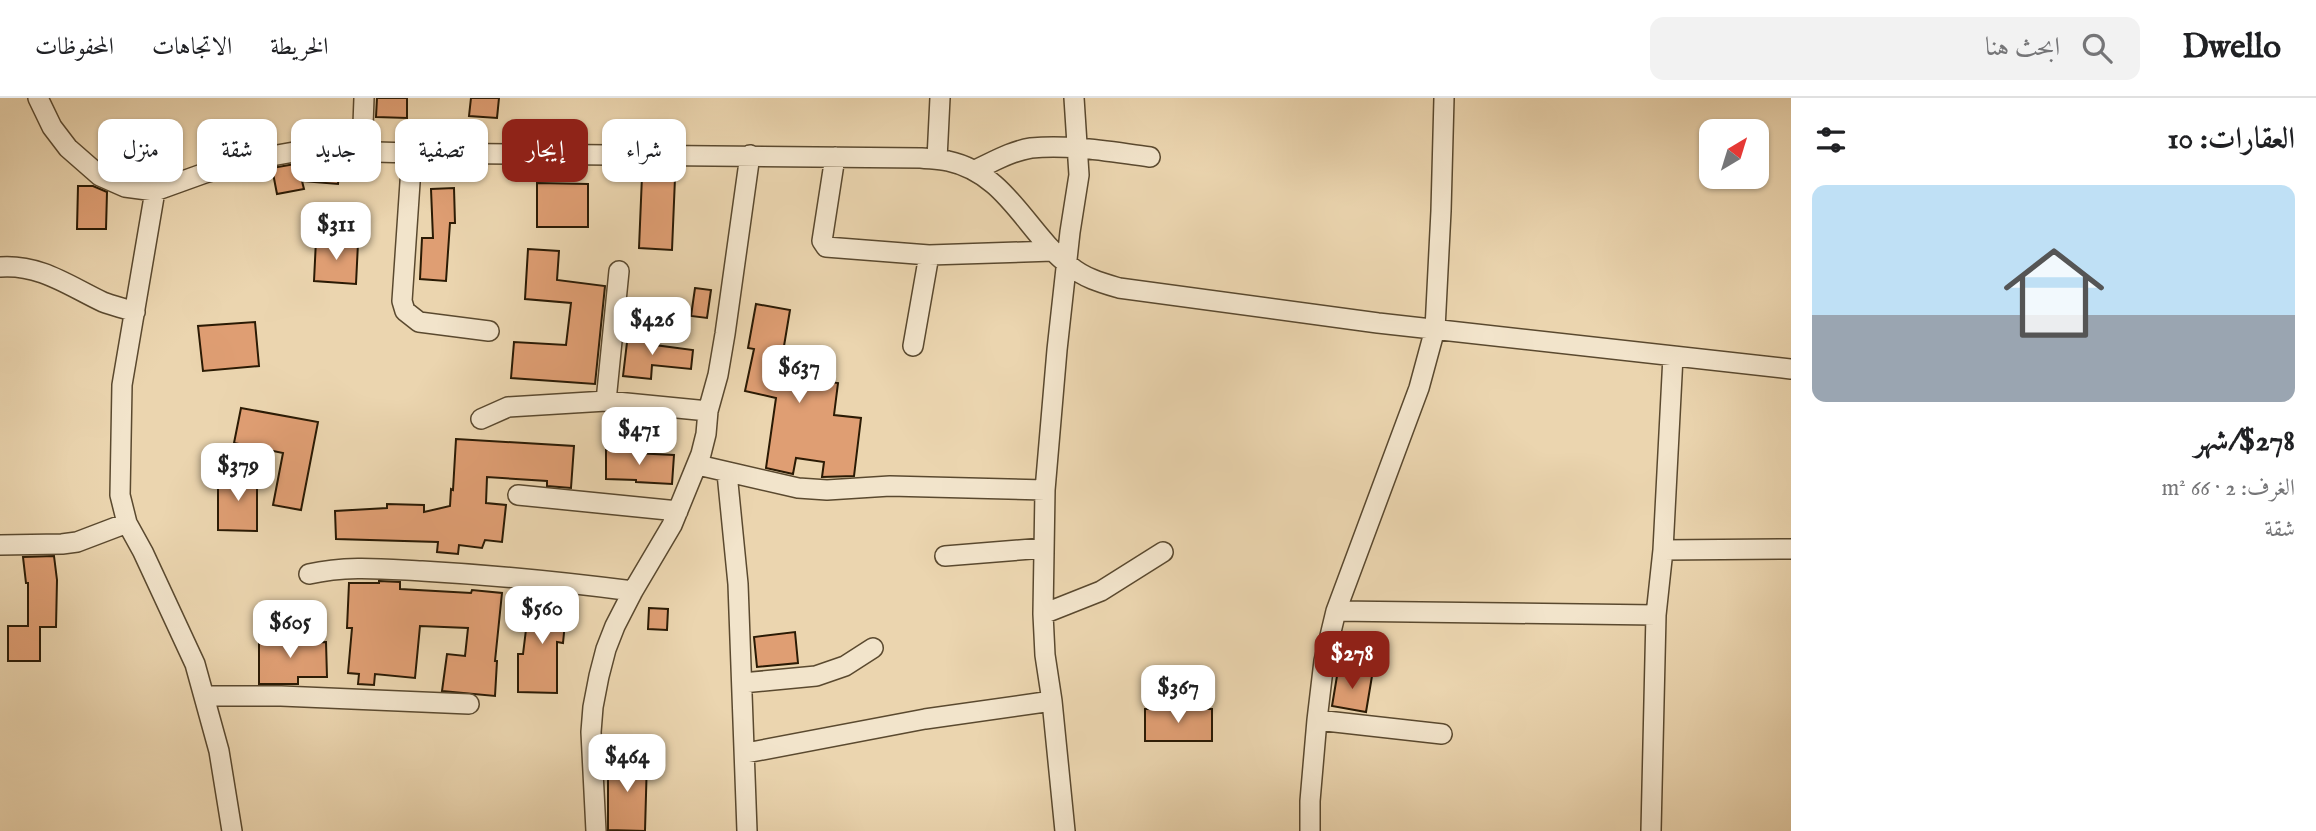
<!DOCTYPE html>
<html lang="ar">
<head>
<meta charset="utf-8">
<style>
	body { margin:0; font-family:"IM FELL English",Amiri,serif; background:#f2f2f2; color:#202124; direction:rtl; height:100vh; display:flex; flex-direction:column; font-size:26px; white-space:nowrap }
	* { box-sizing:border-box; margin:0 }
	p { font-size:23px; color:#757577 }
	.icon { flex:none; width:38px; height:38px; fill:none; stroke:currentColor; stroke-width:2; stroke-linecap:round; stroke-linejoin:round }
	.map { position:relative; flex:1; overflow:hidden; direction:ltr }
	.details { display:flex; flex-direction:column; background:#fff; width:525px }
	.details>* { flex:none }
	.banner { position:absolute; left:21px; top:21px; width:665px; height:63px; direction:rtl; display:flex; gap:14px }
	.needle { width:46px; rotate:38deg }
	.controls { position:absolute; left:1699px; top:21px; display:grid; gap:14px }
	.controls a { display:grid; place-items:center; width:70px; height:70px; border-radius:14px; background:#fff; box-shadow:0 2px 5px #0004; font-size:35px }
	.price { position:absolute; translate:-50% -60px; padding:0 16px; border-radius:14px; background:#fff; color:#222; font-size:23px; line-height:46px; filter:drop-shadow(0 2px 4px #0008) }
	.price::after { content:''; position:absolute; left:50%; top:42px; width:21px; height:16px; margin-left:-10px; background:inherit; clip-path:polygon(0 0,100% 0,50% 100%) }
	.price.on { background:#8f2418; color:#fff }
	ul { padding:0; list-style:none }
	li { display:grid; align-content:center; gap:14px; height:371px; padding:0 21px }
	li+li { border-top:2px solid #e0e0e0 }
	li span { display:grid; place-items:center; height:217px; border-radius:14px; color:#555 }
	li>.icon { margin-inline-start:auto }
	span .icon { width:126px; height:126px; fill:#fffc; stroke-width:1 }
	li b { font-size:30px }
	h2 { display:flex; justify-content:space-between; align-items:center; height:84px; padding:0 21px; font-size:30px }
	.chip { padding:0 24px; border-radius:14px; background:#fff; box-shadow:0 2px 5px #0004; font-size:24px; line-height:63px }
	.chip.on { background:#8f2418; color:#fff }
	header { display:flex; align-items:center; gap:42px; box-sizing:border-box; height:98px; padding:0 35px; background:#fff; border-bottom:2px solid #e0e0e0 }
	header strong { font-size:33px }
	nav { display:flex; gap:38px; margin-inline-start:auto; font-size:24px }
	.search { width:490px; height:63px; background:#f2f2f2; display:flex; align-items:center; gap:18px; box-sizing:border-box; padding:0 24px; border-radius:14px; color:#757577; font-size:26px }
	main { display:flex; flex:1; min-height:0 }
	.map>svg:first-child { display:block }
	.building { fill:#df9e73; stroke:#2a1a04; stroke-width:2 }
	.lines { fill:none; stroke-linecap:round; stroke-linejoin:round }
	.minor-casing { stroke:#5a492f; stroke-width:22 }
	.minor { stroke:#f2e4cb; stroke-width:19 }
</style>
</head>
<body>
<header>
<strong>Dwello</strong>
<div class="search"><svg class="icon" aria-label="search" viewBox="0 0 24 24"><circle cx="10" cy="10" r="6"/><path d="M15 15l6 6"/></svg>ابحث هنا</div>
<nav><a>الخريطة</a><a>الاتجاهات</a><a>المحفوظات</a></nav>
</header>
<main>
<section class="details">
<h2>العقارات: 10<svg class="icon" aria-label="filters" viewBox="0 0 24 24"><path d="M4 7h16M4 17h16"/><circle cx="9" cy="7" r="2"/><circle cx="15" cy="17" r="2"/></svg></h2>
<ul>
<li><span style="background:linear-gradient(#bfe0f5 60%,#9aa5b1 0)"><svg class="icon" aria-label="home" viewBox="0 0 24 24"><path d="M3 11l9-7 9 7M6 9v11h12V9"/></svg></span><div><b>$278/شهر</b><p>الغرف: 2 · 66 m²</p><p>شقة</p></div></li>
</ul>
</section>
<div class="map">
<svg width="1791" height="733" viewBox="0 0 1791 733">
	<rect width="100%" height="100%" fill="#ebd5af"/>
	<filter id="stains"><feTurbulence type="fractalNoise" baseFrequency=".00286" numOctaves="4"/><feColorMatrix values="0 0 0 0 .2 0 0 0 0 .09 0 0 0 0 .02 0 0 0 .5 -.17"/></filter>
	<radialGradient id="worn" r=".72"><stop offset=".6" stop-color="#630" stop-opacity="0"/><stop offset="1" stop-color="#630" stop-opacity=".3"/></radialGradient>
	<!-- building -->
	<path class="building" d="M377 0H407V20L376 19Z
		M471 0H499L497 20 469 18Z
		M340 65 338 86 302 83 304 91 277 96 272 70 295 66Z
		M642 78 675 80 672 152 639 150Z
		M537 85 588 86V129H537Z
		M78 88H93L107 94 106 131H77Z
		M454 90 455 125H450L446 183 420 181 422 140H433L431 91Z
		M316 142 358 145 356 186 314 183Z
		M528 151 559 153 557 182 605 188 595 286 511 280 514 244 566 247 571 205 525 201Z
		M695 190 711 192 707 220 691 218Z
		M756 206 790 212 780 272 782 273 781 278 838 285 834 317 861 320 854 378 822 379 824 364 796 360 793 376 766 370 776 300 745 293 754 251 748 250Z
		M255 224 259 268 203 273 198 228Z
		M628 236 655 239V247L693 252 691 271 652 267 651 281 623 278Z
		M241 310 318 324 301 412 273 407 283 355 234 345Z
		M456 341 574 348 571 390 547 388V383L487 379 486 405 506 407 502 444 485 442 482 450 459 447 458 456 437 454 438 444 336 441 335 413 387 410V406L424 407V414L450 408 451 391 453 392Z
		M606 352H634V355L674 357 672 386 636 384V382L606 381Z
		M218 377H257V433L218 432Z
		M54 458 57 482 56 529H40V563H8V528H28V485H26L23 459Z
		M379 483 400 484V491L471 495 472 492 502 495 495 563H497L495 598 442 593 447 556 465 558 468 530 420 528 415 580 375 576 374 587 358 586 359 576 348 575 352 530H347L349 485H379Z
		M530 499 567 504 563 545 557 544V595L518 594V556H523Z
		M649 510 668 511 667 532 648 531Z
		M795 534 798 565 757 569 754 539Z
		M259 537H287V545L326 544 327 579H298V586H259Z
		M1338 572 1372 578 1366 614 1332 608Z
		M1145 611H1212V643H1145Z
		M608 660 647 661 645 733 608 732Z"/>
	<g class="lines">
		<defs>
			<path id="minor" d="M38 0 52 29 68 50 100 78 125 89 155 93 205 75 255 61 294 54 340 53 412 55 921 60C930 61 940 61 948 63 1008 76 1026 135 1070 168 1084 180 1102 185 1119 190L1378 225 1791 271
				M362 54 364 0
				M412 55 402 203 405 213 419 224 489 233
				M835 59 822 143 826 149 929 157 1053 153
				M937 61 940 0
				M975 72C993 64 1011 53 1031 50 1070 46 1111 54 1150 59
				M0 169C40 166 69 188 103 204 113 208 124 210 135 214
				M913 248 929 157
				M606 303 619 173
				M481 321 508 309 606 303 708 313
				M698 367 798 390 827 392 890 388 1045 392
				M727 375 738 486 747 733
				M518 397 678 413
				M127 425 143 454 195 566 219 653 232 733
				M0 447 62 446 77 444 127 425 120 397 122 287 155 93
				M1663 452 1791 451
				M945 458 1044 450
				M309 476C347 467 384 471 422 473 493 477 563 484 633 493
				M1336 513 1656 517 1651 733
				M1043 516 1101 493 1163 454
				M1656 517 1663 452 1673 258
				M742 585 816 578 845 568 873 550
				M206 598H281L469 606
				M1317 622 1442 636
				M746 655 925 621 1052 603
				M596 733 591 634 593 609 599 578 606 551 615 528 633 493 672 427 701 356 706 336 708 313 718 277 725 236 750 57
				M1065 733 1052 603 1045 557 1043 516 1045 392 1057 252 1070 134 1079 77 1074 0
				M1310 733V703L1317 622 1324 563 1336 513 1419 290 1435 231 1441 113 1444 0"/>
		</defs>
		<!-- minor casing -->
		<use href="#minor" class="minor-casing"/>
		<!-- minor -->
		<use href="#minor" class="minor"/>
	</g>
	<rect width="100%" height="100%" filter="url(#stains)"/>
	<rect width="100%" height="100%" fill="url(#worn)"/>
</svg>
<div class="controls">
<a><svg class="needle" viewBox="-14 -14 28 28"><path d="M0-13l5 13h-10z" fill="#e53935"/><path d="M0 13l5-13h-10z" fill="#757577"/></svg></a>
</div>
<b class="price" style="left:336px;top:164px">$311</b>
<b class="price" style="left:652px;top:259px">$426</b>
<b class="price" style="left:799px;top:307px">$637</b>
<b class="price" style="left:639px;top:369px">$471</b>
<b class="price" style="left:238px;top:405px">$379</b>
<b class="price" style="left:542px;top:548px">$560</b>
<b class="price" style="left:290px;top:562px">$605</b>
<b class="price on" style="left:1352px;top:593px">$278</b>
<b class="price" style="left:1178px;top:627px">$367</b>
<b class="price" style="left:627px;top:696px">$464</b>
<div class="banner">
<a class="chip">شراء</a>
<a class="chip on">إيجار</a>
<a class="chip">تصفية</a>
<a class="chip">جديد</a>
<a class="chip">شقة</a>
<a class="chip">منزل</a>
</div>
</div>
</main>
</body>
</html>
